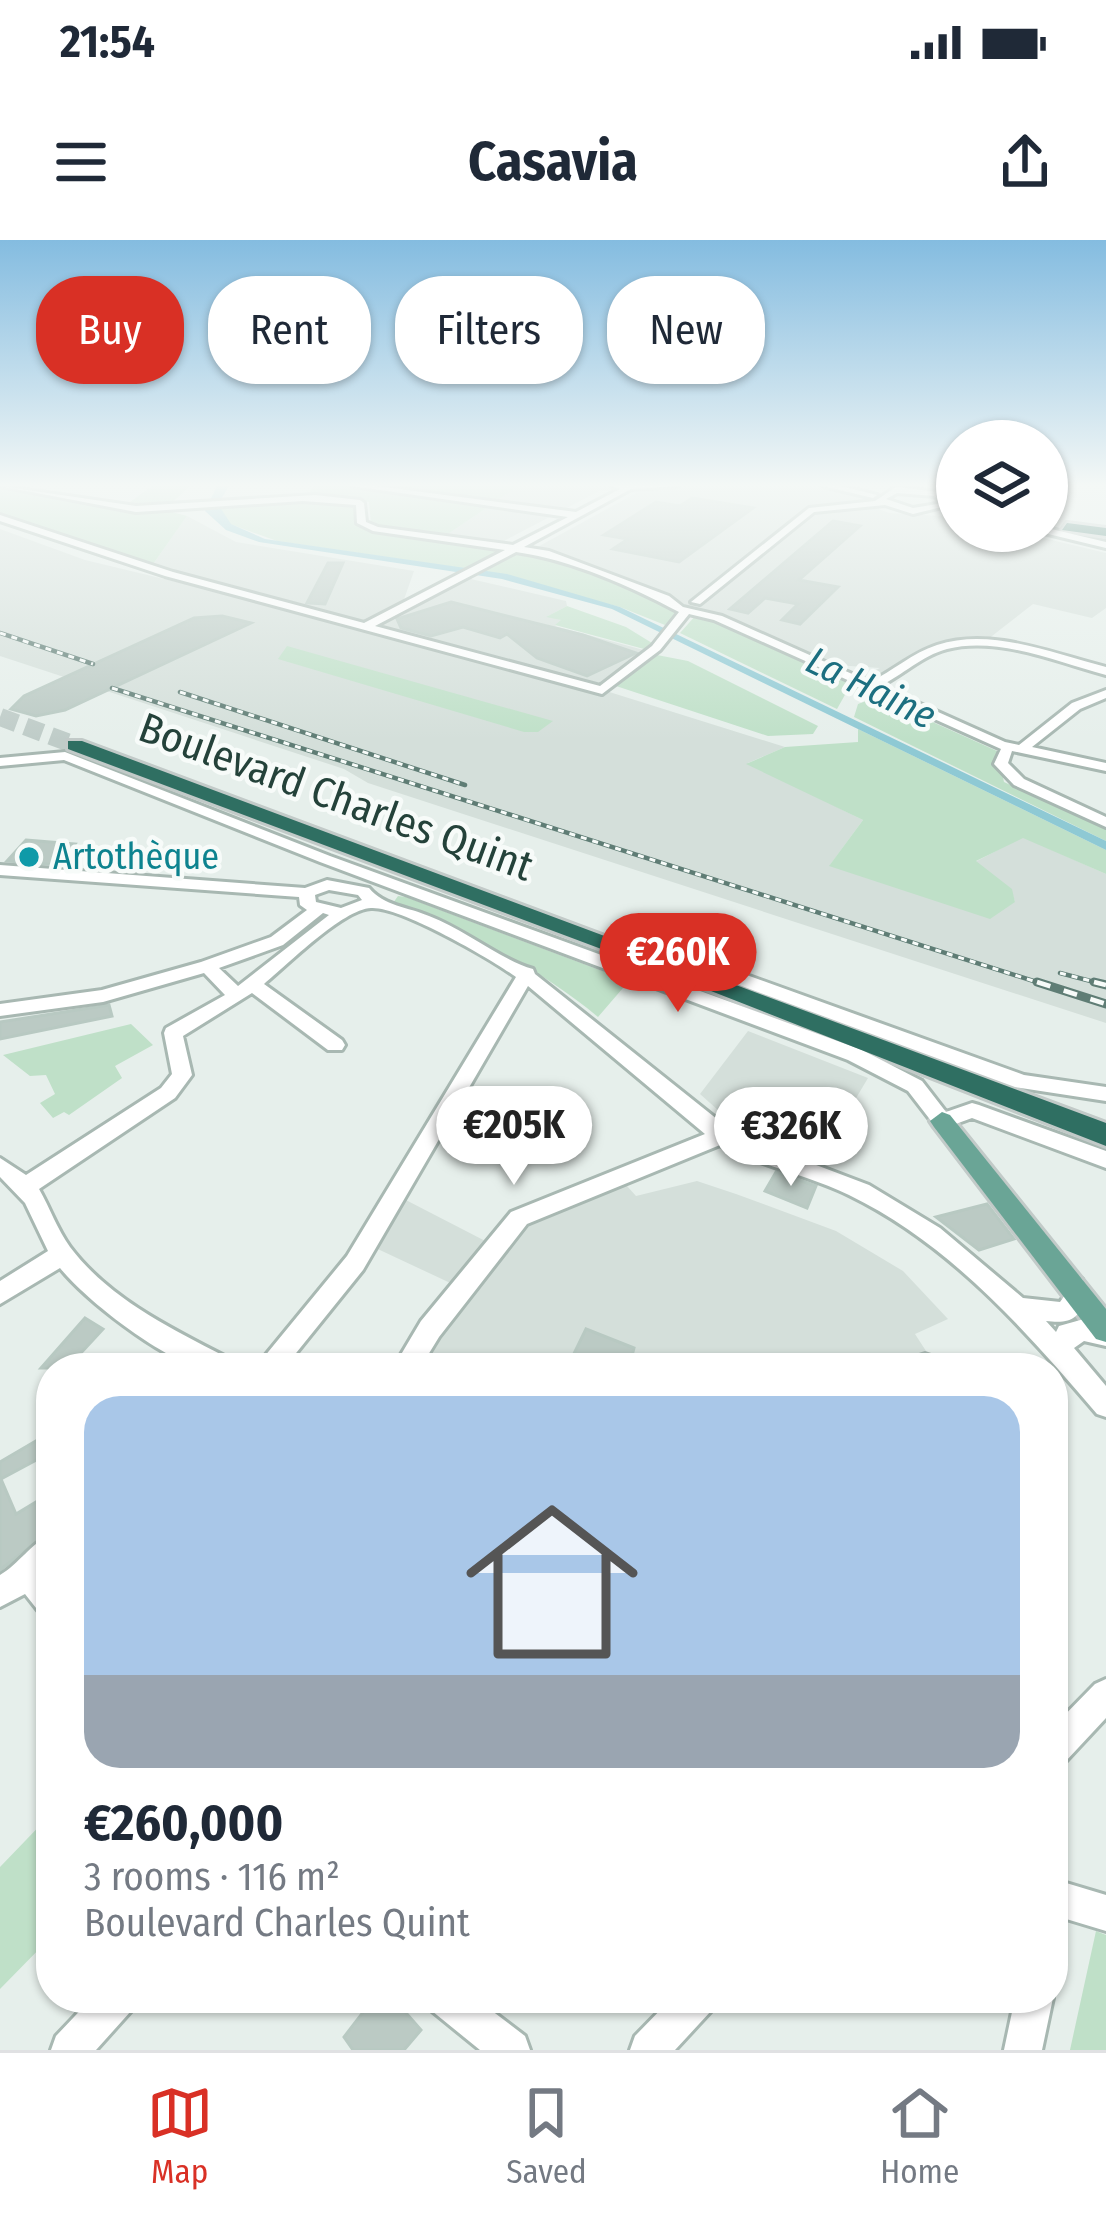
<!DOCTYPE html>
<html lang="en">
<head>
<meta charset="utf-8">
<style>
	body { margin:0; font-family:"Fira Sans Condensed",sans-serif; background:#f6f6f7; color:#1f2937; height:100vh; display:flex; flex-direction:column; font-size:45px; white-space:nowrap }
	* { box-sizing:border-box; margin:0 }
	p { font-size:39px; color:#747a83 }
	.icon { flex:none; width:66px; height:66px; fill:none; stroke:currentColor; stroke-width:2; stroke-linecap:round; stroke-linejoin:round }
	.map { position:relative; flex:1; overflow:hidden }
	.details { position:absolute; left:36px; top:1113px; width:1032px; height:660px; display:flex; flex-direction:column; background:#fff; border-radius:48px; box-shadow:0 3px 9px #0004 }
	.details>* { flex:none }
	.hud { position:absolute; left:36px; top:36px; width:1035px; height:108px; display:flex; gap:24px }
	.fabs { position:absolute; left:936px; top:180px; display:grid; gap:24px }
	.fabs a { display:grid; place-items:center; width:132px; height:132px; border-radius:50%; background:#fff; box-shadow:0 3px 9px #0004; font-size:60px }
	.price { position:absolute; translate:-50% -102px; padding:0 27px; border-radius:42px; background:#fff; color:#222; font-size:39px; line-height:78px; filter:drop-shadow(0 3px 6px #0008) }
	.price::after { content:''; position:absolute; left:50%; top:72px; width:36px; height:27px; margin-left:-18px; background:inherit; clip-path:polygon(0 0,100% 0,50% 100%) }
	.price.selected { background:#d93025; color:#fff }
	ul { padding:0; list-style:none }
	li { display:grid; align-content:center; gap:24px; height:636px; padding:0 48px }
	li+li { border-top:3px solid #e0e1e3 }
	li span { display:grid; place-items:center; height:372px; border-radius:36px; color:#555 }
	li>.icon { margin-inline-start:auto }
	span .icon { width:216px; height:216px; fill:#fffc; stroke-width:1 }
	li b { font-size:51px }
	.chip { padding:0 42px; border-radius:48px; background:#fff; box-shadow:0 3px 9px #0004; font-size:42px; line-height:108px }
	.chip.selected { background:#d93025; color:#fff }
	.status { display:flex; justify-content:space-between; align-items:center; height:84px; padding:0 60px; background:#fff; direction:ltr }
	.status svg { height:33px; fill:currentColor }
	header { display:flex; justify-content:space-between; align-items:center; height:156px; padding:0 48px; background:#fff; font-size:54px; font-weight:700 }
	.tab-bar { display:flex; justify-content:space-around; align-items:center; height:168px; border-top:3px solid #e0e1e3; background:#fff; font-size:33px; color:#747a83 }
	.tab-bar a { display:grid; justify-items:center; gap:6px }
	.tab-bar .selected { color:#d93025 }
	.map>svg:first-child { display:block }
	.built { fill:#d4dfda }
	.green { fill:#bfe0c8 }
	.water { fill:#8ec9d4 }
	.building { fill:#bbcac4; stroke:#b8c9c2; stroke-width:3 }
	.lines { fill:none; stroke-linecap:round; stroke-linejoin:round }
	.highway-tunnel { stroke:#bfccc8; stroke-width:18; stroke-dasharray:18 9; stroke-linecap:butt }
	.minor-casing { stroke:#a8b8b2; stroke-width:6 }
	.major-casing { stroke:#c2cac8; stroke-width:6 }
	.highway-casing { stroke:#c2cac8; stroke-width:6 }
	.minor { fill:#fff; fill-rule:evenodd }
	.major { fill:#6aa596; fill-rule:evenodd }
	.highway { fill:#2f6f62; fill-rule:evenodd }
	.rail-far1-casing { stroke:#5f7d75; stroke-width:4.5 }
	.rail-casing { stroke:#5f7d75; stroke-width:9 }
	.rail-far1 { stroke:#f7fbf9; stroke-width:3; stroke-dasharray:6; stroke-linecap:butt }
	.rail { stroke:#f7fbf9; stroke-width:4.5; stroke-dasharray:14; stroke-linecap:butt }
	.culture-dot { fill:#0f9aa8; stroke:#f7fbf9; stroke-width:4.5 }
	.labels { text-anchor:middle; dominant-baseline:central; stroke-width:9; stroke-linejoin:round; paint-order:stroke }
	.far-culture-label { font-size:36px; fill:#0d838f; stroke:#f7fbf9; text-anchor:start }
	.far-water-label { font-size:39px; font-style:italic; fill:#1c6f80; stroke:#f7fbf9 }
	.street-label { font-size:42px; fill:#24423a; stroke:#f7fbf9 }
</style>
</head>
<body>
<div class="status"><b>21:54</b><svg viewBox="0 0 49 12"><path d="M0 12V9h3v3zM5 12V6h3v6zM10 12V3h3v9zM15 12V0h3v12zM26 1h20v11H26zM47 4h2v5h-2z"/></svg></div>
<header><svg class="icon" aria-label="menu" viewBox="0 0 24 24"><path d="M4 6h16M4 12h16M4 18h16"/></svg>Casavia<svg class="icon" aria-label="share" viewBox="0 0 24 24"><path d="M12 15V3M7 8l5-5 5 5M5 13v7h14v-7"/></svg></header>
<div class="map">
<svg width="1106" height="1810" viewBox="0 0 1106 1810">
	<rect width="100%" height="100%" fill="#e6efeb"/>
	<!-- built -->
	<path class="built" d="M519 246H833L881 255 868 265 889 273 957 277V291H1014L1106 313V368L1092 378 1033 364 983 403 922 415 900 434 867 447 853 441 880 428 820 424 667 357 532 310 640 251 601 250 502 302 445 296Z
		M187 276 236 302 414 331 402 365 462 337 566 361 567 366 548 376 562 380 555 386 651 412 603 450 785 507 748 523 863 580 830 625 1015 662 1011 649 975 622 1023 597 1106 634V783L368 543 344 529 0 416V289L85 320 298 371 151 327Z
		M748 791 868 838 818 922 748 897 700 854Z
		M618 936 636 956 697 941 736 954 836 991 903 1031 948 1079 915 1094 937 1128H406L461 1048 367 1004 400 957 495 1006 519 978Z"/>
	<!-- green -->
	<path class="green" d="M0 246 122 268 152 246H190L164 270 187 276 151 327 0 278Z
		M313 246H519L445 296 371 284 369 262 309 255Z
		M304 260 357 263 358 283 375 290 508 309 468 329 277 301 230 284 219 268Z
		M524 306 521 309 662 359 676 374 665 385 620 367 475 330Z
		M567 366 626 387 652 403 644 409 555 385 561 380 546 377Z
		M696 375H700L863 448 846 453 837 469 680 393Z
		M287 406 553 481 538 492H524L278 419Z
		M657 415 688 421 818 486 813 494 768 496 616 446Z
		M877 457 997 511 1004 542 1106 589V601L854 477 858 464Z
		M858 489 1106 610V634L1023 598 976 621 1012 649 1015 662 990 679 829 626 863 580 746 524 785 507 858 502Z
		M398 656 406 657 629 741 598 777C535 725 468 693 393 663Z
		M131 784 153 805 115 826 122 838 69 875 64 872 53 878 40 863 55 854 46 835 30 836 3 815Z
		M51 1574V1697L0 1749V1627Z
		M1096 1691 1106 1695V1810H1070Z"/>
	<!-- water -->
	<path class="water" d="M217 246H229L218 264 231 284 265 299 507 334 620 367 1106 601V610L612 369 502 339 259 302 226 290 205 271Z"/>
	<!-- building -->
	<path class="building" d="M692 258 753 268 679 322 613 309 628 299 604 295 656 262 680 266Z
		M833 281 860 286 799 340 838 347 800 384 782 380 798 364 765 358 748 373 730 369Z
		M328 323H343L325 364 307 363Z
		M451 362 583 395 636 413 587 436 537 418 507 394 500 398 463 387 431 396 401 388 397 379Z
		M222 376 251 383 65 470 36 476 11 469 24 456 194 378Z
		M26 600 75 604 59 625 7 621Z
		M109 765 112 776 0 799V782Z
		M776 932 816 946 807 968 765 951Z
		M987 964 1014 999 979 1010 936 977Z
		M85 1078 103 1089 67 1128H41Z
		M586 1089 634 1108 629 1128H567Z
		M51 1192V1212L1 1239 16 1274 51 1253V1291L0 1330V1222Z
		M374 1758H393L421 1790 404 1810H353L344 1797Z"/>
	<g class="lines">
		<!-- highway-tunnel -->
		<path class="highway-tunnel" d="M0 477 75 505"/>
		<defs>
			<path id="minor" d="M0 246 136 266 315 255 360 260 364 263 366 282 378 287 513 305 568 277 352 246H376L576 272 620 249 612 246H678L631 249 524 307 549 311 669 356 683 367 722 376 870 442C893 431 912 413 937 405 992 387 1053 414 1106 427V435C1057 422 998 396 947 409 921 416 903 435 880 446L1005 502 1019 505 1072 463 1106 450V458L1080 469 1032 507 1106 523V531L1012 511 1008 523 1024 539 1106 577V587L1014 545 994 524 1001 509 714 380 689 374 660 410 602 454 165 336 0 281V275L173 332 364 383 505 310 373 291 357 283 356 265 303 261 136 272ZM516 312C572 320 630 346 679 372L652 406 600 446 375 386Z
				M823 246H841L877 255 873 258Z
				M896 247 939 252 954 264 913 274 885 265 814 272 700 364 691 362 809 268 875 261ZM897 253 934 256 943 263 913 268 886 259Z
				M1047 288 1106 302V308L1044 293Z
				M65 512 330 616 862 810 922 841 946 872 972 863 979 865 1106 911V928L972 878 942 889 935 886 908 851 848 820 320 622 64 520 0 526V518Z
				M0 625 305 648 327 640 369 648C384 666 408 667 429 676 464 689 501 720 533 729L535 734 737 895 869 945 940 988 1023 1058 1060 1062 1065 1055 1062 1046 1066 1039 1074 1036 1082 1039 1089 1056C1078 1079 1071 1084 1046 1081L1056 1092 1059 1086 1084 1079 1106 1084V1106L1084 1101 1074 1108 1106 1146V1177L1097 1174C1025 1090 950 1004 849 955 808 935 761 926 720 905L527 984 439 1097 420 1128H393L421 1081 511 972 705 894 528 746 363 1030 284 1128H255L347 1016 516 737C491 719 400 666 371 668 343 669 287 725 264 744L342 800 345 805 342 810H328L252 753 183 796 192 835 175 858 39 949C50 968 57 989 70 1007 110 1060 174 1090 232 1120L236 1128C224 1128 209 1131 198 1127 158 1116 86 1060 60 1028L0 1064V1041L48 1011 25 963 0 937V918L26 935 161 848 172 834 164 793 166 788 225 755 204 733 103 762 0 776V764L102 750 201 722 271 697 307 670 300 665 299 657 0 635ZM329 650 358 655 362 660 341 668 316 662 315 655ZM323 673 329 675 238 746 219 728 283 705Z
				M702 719 1024 835 1106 847V861L1015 847 696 729V721Z
				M925 1114 934 1117 940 1128H914L916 1117Z
				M51 1295V1331L47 1335 51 1339V1377L40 1373 25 1354 0 1367V1335C19 1324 31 1303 51 1295Z
				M1106 1439V1478L1065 1522 1053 1526V1487L1095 1444Z
				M1053 1639 1106 1655V1691L1053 1675Z
				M92 1758H137L131 1771 96 1810H51L56 1796Z
				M426 1758H475L525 1796 530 1810H480L432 1771Z
				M672 1758H717L711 1771 675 1810H630L635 1796Z
				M1015 1758H1053L1042 1810H1004Z"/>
			<path id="major" d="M942 872 950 875 1106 1069V1102L1096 1099 934 887 930 881Z"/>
			<path id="highway" d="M1067 283 1106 288V296L1062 290Z
				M68 501H82L1106 883V906L660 731 68 509Z"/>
		</defs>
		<!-- minor casing -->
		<use href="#minor" class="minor-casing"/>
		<!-- major casing -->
		<use href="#major" class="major-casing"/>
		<!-- highway casing -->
		<use href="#highway" class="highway-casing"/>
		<!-- minor -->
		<use href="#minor" class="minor"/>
		<!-- major -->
		<use href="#major" class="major"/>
		<!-- highway -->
		<use href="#highway" class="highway"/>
		<defs>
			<path id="rail-far1" d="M0 393 93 424
				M112 448 1046 745
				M180 452 465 545
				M1060 733 1106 745"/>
			<path id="rail" d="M1037 742 1106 764
				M1094 742 1106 745"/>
		</defs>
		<!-- rail-far1 casing -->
		<use href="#rail-far1" class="rail-far1-casing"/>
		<!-- rail casing -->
		<use href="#rail" class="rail-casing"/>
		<!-- rail-far1 -->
		<use href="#rail-far1" class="rail-far1"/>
		<!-- rail -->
		<use href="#rail" class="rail"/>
	</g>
	<!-- sky -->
	<linearGradient id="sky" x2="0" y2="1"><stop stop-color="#84bce0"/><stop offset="0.49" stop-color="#f4f8f6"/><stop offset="1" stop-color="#f4f8f6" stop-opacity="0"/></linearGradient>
	<rect width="1106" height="500" fill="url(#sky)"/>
	<!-- markers -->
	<circle class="culture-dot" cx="29" cy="617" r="12"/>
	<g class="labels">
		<!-- far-culture labels -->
		<g class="far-culture-label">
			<text x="53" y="617">Artothèque</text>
		</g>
		<!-- far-water labels -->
		<g class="far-water-label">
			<text transform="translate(871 448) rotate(26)">La Haine</text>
		</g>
		<!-- street labels -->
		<g class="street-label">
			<text transform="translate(336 557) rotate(20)">Boulevard Charles Quint</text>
		</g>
	</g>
</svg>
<div class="fabs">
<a><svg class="icon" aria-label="layers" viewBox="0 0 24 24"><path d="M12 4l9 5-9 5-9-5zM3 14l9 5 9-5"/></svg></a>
</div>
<b class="price selected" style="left:678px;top:775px">€260K</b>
<b class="price" style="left:514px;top:948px">€205K</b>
<b class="price" style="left:791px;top:949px">€326K</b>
<div class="hud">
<a class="chip selected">Buy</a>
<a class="chip">Rent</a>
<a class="chip">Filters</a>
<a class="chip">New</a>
</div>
<section class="details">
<ul>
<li><span style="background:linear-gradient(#a9c7e8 75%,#9aa5b1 0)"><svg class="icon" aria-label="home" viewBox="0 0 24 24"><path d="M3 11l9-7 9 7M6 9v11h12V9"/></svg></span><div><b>€260,000</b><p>3 rooms · 116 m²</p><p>Boulevard Charles Quint</p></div></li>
</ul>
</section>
</div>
<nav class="tab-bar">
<a class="selected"><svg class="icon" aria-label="map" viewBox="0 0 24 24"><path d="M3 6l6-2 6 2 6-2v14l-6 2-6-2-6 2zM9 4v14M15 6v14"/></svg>Map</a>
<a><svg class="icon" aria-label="saved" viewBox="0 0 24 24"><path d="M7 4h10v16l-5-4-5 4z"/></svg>Saved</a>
<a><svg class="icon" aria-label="home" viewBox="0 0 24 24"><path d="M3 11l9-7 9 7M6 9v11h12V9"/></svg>Home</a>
</nav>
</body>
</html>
